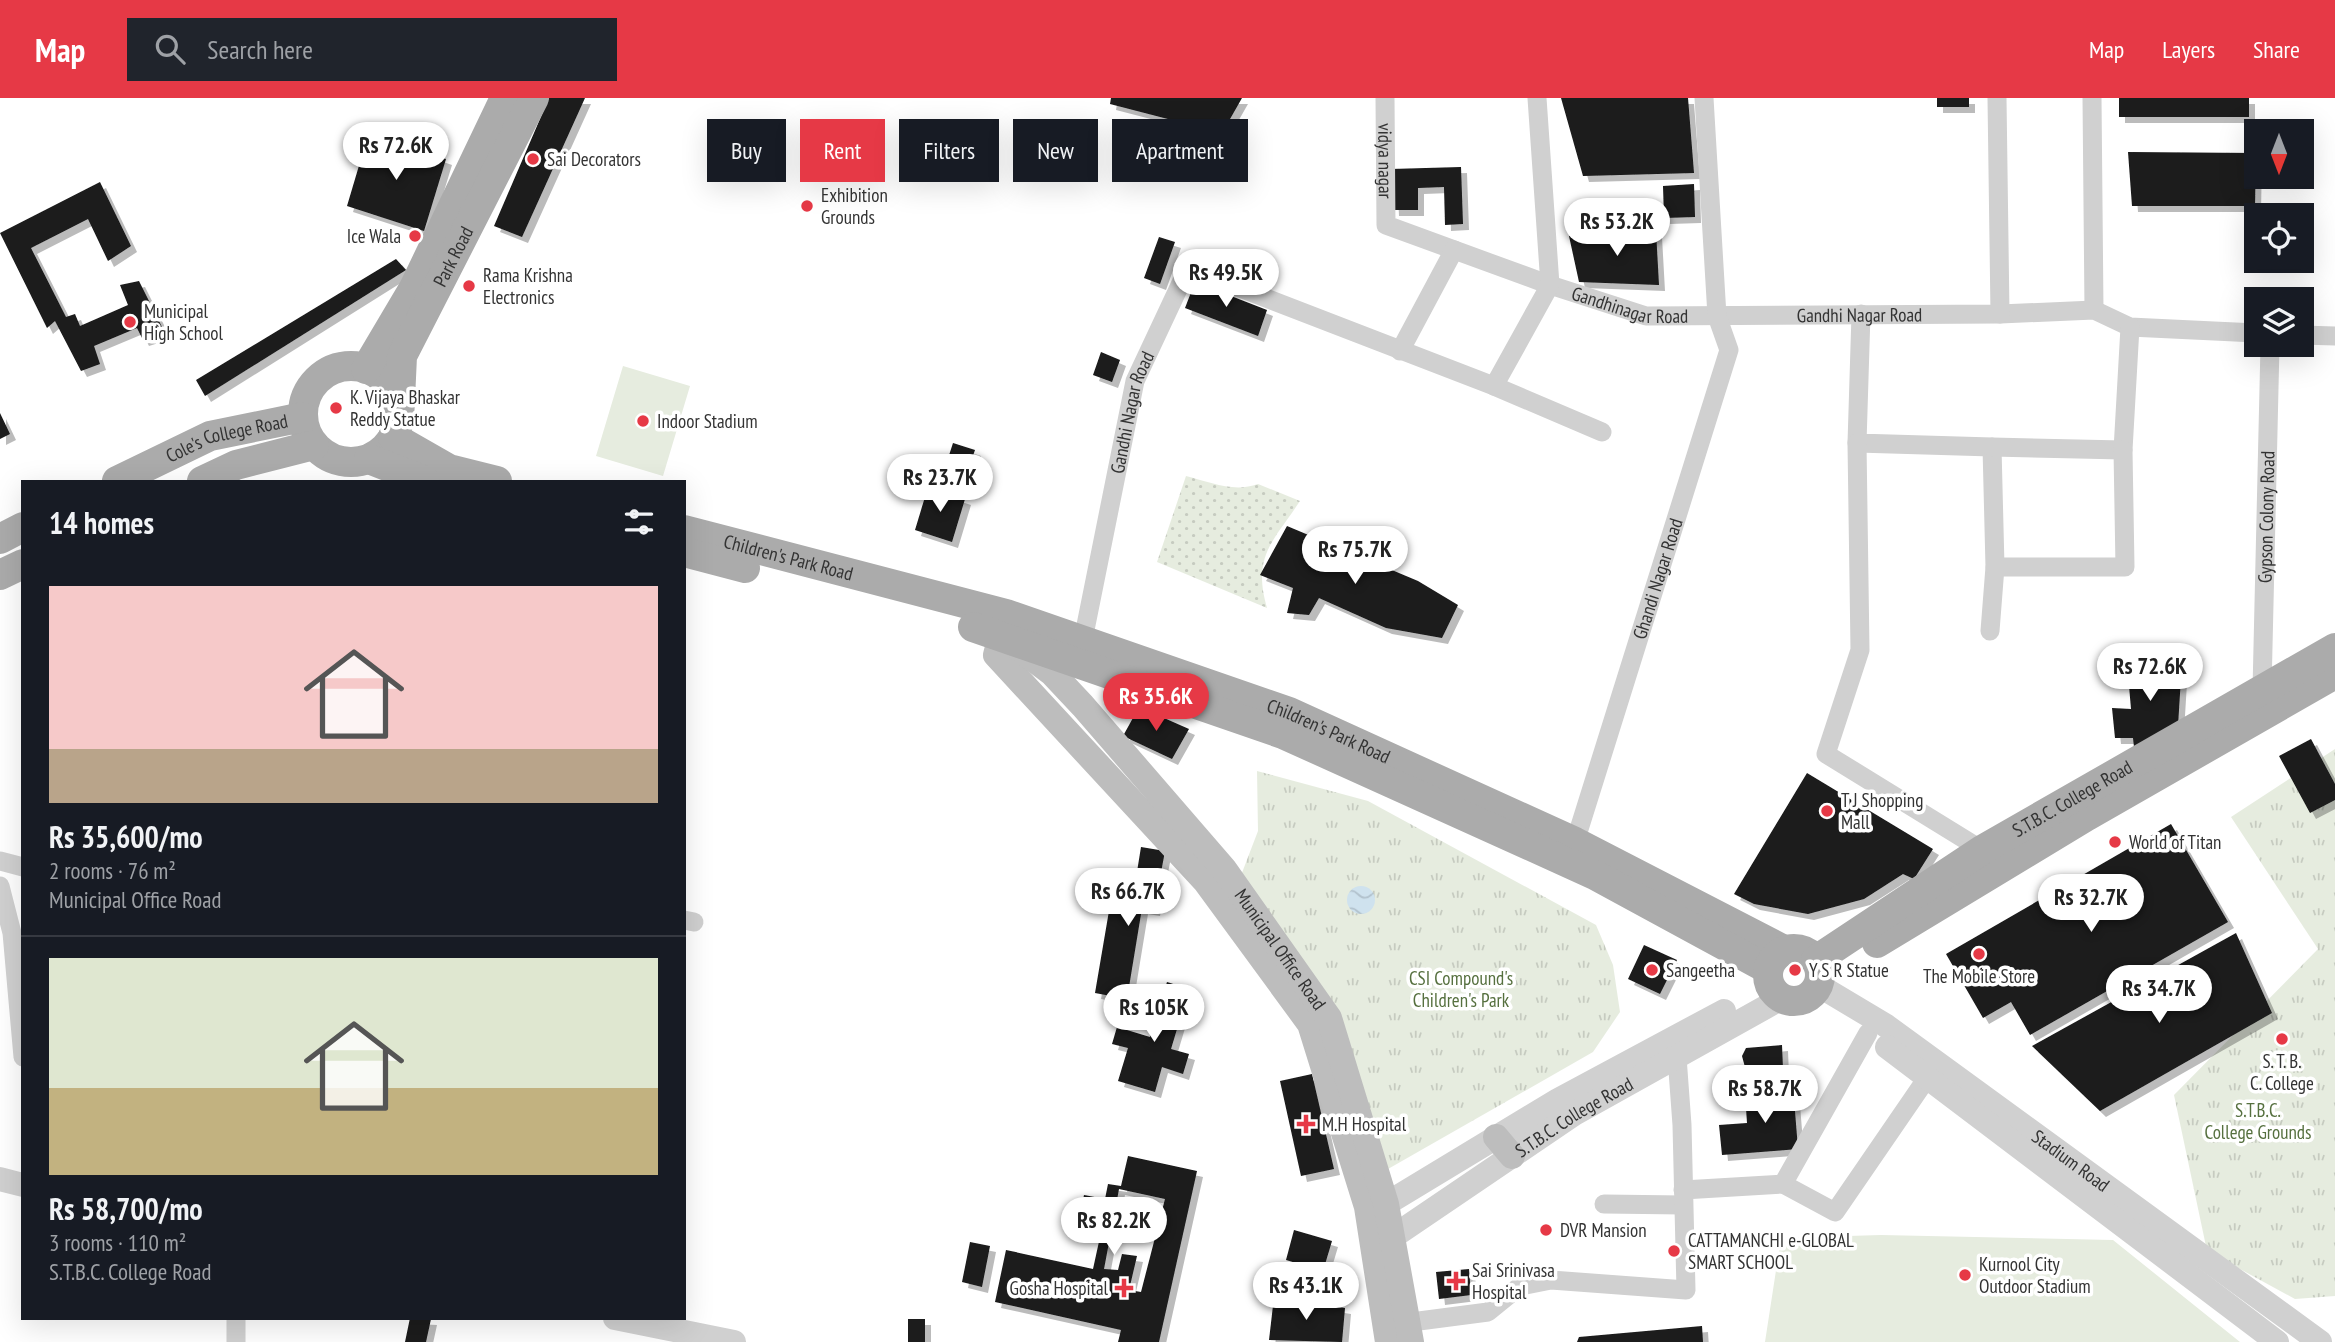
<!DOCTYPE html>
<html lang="en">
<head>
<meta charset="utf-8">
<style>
	body { margin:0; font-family:"PT Sans Narrow",sans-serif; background:#20242c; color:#f1f3f6; height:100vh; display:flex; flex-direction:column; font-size:26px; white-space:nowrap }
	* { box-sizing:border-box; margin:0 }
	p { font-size:23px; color:#9ea1a6 }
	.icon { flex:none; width:38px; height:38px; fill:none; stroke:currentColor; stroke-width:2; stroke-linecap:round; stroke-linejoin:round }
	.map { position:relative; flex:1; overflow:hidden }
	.details { position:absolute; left:21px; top:382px; width:665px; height:840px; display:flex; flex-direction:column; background:#171b24; border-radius:0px; box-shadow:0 7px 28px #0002 }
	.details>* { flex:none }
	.top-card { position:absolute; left:707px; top:21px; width:665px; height:63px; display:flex; gap:14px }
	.needle { width:46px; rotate:180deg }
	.controls { position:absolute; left:2244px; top:21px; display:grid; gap:14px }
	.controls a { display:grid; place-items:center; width:70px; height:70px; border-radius:0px; background:#171b24; box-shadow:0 7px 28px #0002; font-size:35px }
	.price { position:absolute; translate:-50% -60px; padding:0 16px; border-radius:24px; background:#fff; color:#222; font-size:23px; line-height:46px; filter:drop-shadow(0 2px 4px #0008) }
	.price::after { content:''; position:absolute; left:50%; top:42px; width:21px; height:16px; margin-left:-10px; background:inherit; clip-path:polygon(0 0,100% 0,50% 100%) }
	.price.active { background:#e63946; color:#fff }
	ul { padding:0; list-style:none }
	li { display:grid; align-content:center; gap:14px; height:371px; padding:0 28px }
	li+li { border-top:2px solid #363941 }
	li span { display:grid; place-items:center; height:217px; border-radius:0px; color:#555 }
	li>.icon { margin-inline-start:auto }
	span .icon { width:126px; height:126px; fill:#fffc; stroke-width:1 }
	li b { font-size:30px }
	h2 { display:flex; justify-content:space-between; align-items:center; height:84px; padding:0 28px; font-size:30px }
	.tag { padding:0 24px; border-radius:0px; background:#171b24; box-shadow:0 7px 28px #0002; font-size:24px; line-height:63px }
	.tag.active { background:#e63946; color:#fff }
	header { display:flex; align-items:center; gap:42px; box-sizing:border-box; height:98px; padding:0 35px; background:#e63946; color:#fff }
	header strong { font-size:33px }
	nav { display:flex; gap:38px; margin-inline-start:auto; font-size:24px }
	.search { width:490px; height:63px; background:#20242c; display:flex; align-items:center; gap:18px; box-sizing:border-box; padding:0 24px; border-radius:0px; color:#9ea1a6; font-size:26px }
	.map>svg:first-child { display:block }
	.grass { fill:url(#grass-dots) }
	.park { fill:url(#park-tufts) }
	.pitch { fill:#e6ecdf }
	.water { fill:url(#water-waves) }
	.building { fill:#1a1a1a; fill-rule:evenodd; filter:url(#shadow) }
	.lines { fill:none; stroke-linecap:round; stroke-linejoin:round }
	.minor { stroke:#d0d0d0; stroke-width:19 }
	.tertiary { stroke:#d0d0d0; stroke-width:24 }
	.secondary { stroke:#bdbdbd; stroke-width:26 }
	.primary { stroke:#ababab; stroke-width:30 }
	.poi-dot { fill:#e63946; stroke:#fff; stroke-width:2.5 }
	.labels { text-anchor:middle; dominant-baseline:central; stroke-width:7; stroke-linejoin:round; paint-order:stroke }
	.poi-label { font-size:19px; fill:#333; stroke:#fff; text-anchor:start }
	.street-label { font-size:19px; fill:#333; stroke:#fff }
	.park-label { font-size:19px; fill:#56703f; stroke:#fff }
</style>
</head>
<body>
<header>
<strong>Map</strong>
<div class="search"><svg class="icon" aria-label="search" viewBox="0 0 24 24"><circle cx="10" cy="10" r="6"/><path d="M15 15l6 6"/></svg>Search here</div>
<nav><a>Map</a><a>Layers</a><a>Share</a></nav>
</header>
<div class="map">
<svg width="2335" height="1244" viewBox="0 0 2335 1244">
	<defs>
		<pattern id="grass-dots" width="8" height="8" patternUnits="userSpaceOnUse" patternTransform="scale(1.75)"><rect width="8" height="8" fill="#e6ecdf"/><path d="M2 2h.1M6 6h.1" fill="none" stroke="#c6cbc0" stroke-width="1.8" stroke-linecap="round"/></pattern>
		<pattern id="park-tufts" width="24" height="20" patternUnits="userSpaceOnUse" patternTransform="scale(1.75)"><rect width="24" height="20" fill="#e6ecdf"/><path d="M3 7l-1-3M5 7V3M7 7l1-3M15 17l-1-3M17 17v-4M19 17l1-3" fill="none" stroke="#c6cbc0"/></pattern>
		<pattern id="water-waves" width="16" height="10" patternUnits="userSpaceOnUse" patternTransform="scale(1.75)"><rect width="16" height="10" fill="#cfe2ee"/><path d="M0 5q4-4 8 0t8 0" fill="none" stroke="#b2c2cd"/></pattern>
		<filter id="shadow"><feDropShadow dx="6" dy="6" stdDeviation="0" flood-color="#0004"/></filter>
	</defs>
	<rect width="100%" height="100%" fill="#fff"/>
	<!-- grass -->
	<path class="grass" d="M1186 378C1210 384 1234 395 1258 386L1300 403C1273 444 1252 458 1267 510L1157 464Z"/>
	<!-- park -->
	<path class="park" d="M2335 651V1198L2295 1201 2207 1153 2174 997 2318 851 2231 719Z
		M1257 673 1368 703 1596 827 1613 867 1620 914 1593 954 1388 1071 1240 780 1258 733Z"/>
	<!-- pitch -->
	<path class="pitch" d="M623 268 690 288 663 378 596 358Z
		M1881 1137 2113 1142 2240 1244H1765L1781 1140Z"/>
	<!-- water -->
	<path class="water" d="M1347 802a14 14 0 1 1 28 0a14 14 0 1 1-28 0Z"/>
	<!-- building -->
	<path class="building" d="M549 0H585L522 139 494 128Z
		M1111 0H1242L1222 35 1110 6Z
		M1561 0H1688L1694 75 1583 78Z
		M1937 0H1969V9H1937Z
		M2119 0H2249V19H2119Z
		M369 34 446 61 424 133 347 108Z
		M2128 54 2256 55 2255 108H2132Z
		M1461 69 1463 126 1445 127 1444 89 1418 90V112H1393L1391 71Z
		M100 84 131 148 108 163 88 121 31 150 66 219 75 216 80 228 128 207 120 187 139 183 165 235 143 242 137 230 94 248 100 266 81 273 55 223 47 230 0 135Z
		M1694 86 1695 119 1664 120 1663 88Z
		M1656 133 1659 187 1579 184 1569 138Z
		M1159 139 1175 144 1160 186 1144 180Z
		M396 161 406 172 205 298 196 282Z
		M1195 184 1267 212 1258 238 1185 210Z
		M1101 254 1120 262 1112 284 1093 277Z
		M0 315 10 336 0 341Z
		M953 345 975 352 961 392 940 385Z
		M928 389 965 401 952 444 915 432Z
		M1287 428 1418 483 1458 507 1442 540 1386 530 1319 500 1309 517 1287 515 1293 490 1260 477Z
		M2163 559 2181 579 2178 628 2134 649 2133 640H2115L2112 610 2131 611 2128 576Z
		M1139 609 1189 631 1172 661 1123 638Z
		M2311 641 2335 686V702L2310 715 2279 658Z
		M1807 675 1933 751 1914 781 1903 776 1864 801 1808 816 1754 806 1734 796Z
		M2171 726 2228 824 2030 937 2011 904 1983 920 1946 856Z
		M1141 749 1165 753 1154 812 1142 810 1127 901 1095 895 1110 807 1131 811Z
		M2236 835 2272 915 2100 1013 2032 948Z
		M1644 847 1677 862 1660 896 1628 881Z
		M1167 884 1189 891 1171 951 1189 956 1183 976 1162 969 1155 994 1118 983 1128 950 1112 946 1117 929 1150 939Z
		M1782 947 1783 971 1746 973 1742 958 1746 950Z
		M1312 976 1334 1071 1301 1078 1280 983Z
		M1792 976 1798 1051 1722 1057 1719 1027 1747 1025 1746 1010 1776 1008 1774 978Z
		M1128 1058 1197 1073 1159 1244H1118L1121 1232 995 1204 1006 1152 1093 1171 1100 1139 1076 1134 1084 1097 1105 1101 1108 1086 1121 1088ZM1119 1091 1165 1101 1141 1194 1129 1192 1137 1158 1122 1156 1118 1172 1104 1171Z
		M1294 1132 1332 1143 1323 1173 1286 1162Z
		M970 1144 990 1148 982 1189 962 1184Z
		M1469 1171 1471 1197 1439 1201 1436 1174Z
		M1274 1199 1345 1210 1342 1244 1269 1242Z
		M410 1220 431 1221 426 1244H405Z
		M908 1221H925V1244H908Z
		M1702 1228 1703 1244H1577L1579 1239Z"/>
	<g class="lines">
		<!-- minor -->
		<g class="minor">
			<path id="s1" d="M1385 0 1386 127 1550 187 1646 218 2000 216 2094 212 2130 229 2256 235"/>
			<path d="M1997 0 2000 216"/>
			<path d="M2092 0 2094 212"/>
			<path d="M1861 216 1857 345 1992 349 1995 469 1990 533"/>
			<path d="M2301 237 2335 238"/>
			<path d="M1400 253 1454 152"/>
			<path d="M1494 288 1550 187 1537 0"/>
			<path d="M1857 345 1860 552 1826 656 1982 752"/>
			<path d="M1992 349 2123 352 2130 229"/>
			<path d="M1995 469H2125L2123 352"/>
			<path id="s2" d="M1083 542 1135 283 1188 170 1494 288 1602 334"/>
			<path id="s3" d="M2262 592 2270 247"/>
			<path id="s4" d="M1575 744 1729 252 1717 218 1704 0"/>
			<path d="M0 763 23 769"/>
			<path d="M0 788 12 835 23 959"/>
			<path d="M684 822 694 824"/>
			<path d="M1783 1086 1835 1114 1927 980"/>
			<path d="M1683 1092 1783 1086 1868 935"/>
			<path d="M1604 1106 1683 1107"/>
			<path d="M1396 1226 1488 1214 1520 1188 1551 1182 1686 1192 1682 1027 1677 959"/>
			<path d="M236 1244V1220"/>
		</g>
		<!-- tertiary -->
		<g class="tertiary">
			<path id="s5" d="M1818 887 1885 927 2320 1244"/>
			<path d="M1887 949 2277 1244"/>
			<path d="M0 1081 23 1087"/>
			<path d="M1368 1109 1386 1106 1558 1002 1724 913"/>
			<path id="s6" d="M1374 1140 1394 1138 1574 1016 1782 900"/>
			<path d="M615 1220 734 1244"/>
		</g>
		<!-- secondary -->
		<g class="secondary">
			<path d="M1006 518 996 557 1206 784 1310 926 1367 1109 1388 1244"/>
			<path id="s7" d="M1016 548 1052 575 1083 608 1224 771 1329 920 1386 1106 1411 1244"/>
			<path d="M1496 1039 1512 1058"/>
		</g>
		<!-- primary -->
		<g class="primary">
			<circle cx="351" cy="316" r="48"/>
			<path d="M366 271 414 190 505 0"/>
			<path id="s8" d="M399 323 402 258 534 0"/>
			<path d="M393 339 449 371 497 383"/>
			<path d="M369 361 425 383"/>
			<path id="s9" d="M117 383 210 338 303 319"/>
			<path d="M202 383 236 367 314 347"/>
			<path id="s10" d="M684 432 1006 516 1289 614 1575 744 1784 852"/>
			<path d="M0 441 23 429"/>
			<path d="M684 454 745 470"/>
			<path d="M0 477 23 466"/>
			<path d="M973 529 1283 636 1595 777 1768 871"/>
			<path d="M1877 845 2087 718 2335 576"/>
			<circle cx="1794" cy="877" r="26"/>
			<path id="s11" d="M1816 862 1982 752 2335 550"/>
		</g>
	</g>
	<!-- markers -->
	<g class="poi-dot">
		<circle cx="533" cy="61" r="7"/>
		<circle cx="807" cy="108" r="7"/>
		<circle cx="415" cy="138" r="7"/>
		<circle cx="469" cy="188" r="7"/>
		<circle cx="130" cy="224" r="7"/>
		<circle cx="336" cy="310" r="7"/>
		<circle cx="643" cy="323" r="7"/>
		<circle cx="1827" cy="713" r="7"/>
		<circle cx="2115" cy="744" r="7"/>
		<circle cx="1979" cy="856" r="7"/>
		<circle cx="1652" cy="872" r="7"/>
		<circle cx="1795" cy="872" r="7"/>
		<circle cx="2282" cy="941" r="7"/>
		<path d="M1302.5 1015.5h7v7h7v7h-7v7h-7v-7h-7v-7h7z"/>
		<circle cx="1546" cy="1132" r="7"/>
		<circle cx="1674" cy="1153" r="7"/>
		<circle cx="1965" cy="1177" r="7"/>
		<path d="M1452.5 1172.5h7v7h7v7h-7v7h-7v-7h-7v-7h7z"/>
		<path d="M1120.5 1179.5h7v7h7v7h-7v7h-7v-7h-7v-7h7z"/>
	</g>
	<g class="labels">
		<!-- poi labels -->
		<g class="poi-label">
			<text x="547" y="61">Sai Decorators</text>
			<text x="821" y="97">Exhibition<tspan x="821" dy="22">Grounds</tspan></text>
			<text x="401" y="138" text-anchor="end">Ice Wala</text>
			<text x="483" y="177">Rama Krishna<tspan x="483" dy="22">Electronics</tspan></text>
			<text x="144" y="213">Municipal<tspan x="144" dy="22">High School</tspan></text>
			<text x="350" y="299">K. Vijaya Bhaskar<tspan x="350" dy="22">Reddy Statue</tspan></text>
			<text x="657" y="323">Indoor Stadium</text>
			<text x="1841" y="702">T J Shopping<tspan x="1841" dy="22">Mall</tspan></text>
			<text x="2129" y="744">World of Titan</text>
			<text x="1666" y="872">Sangeetha</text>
			<text x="1809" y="872">Y S R Statue</text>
			<text x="1979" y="878" text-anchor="middle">The Mobile Store</text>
			<text x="2282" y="963" text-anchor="middle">S. T. B.<tspan x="2282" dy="22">C. College</tspan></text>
			<text x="1322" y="1026">M.H Hospital</text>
			<text x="1560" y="1132">DVR Mansion</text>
			<text x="1688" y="1142">CATTAMANCHI e-GLOBAL<tspan x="1688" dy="22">SMART SCHOOL</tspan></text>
			<text x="1979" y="1166">Kurnool City<tspan x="1979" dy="22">Outdoor Stadium</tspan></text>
			<text x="1472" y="1172">Sai Srinivasa<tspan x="1472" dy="22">Hospital</tspan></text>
			<text x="1108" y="1190" text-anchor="end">Gosha Hospital</text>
		</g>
		<!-- street labels -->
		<g class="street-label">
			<text stroke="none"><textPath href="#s1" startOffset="63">vidya nagar</textPath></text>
			<text stroke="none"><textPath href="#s8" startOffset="177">Park Road</textPath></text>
			<text stroke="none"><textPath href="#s1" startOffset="385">Gandhinagar Road</textPath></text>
			<text stroke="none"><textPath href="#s1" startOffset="616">Gandhi Nagar Road</textPath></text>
			<text stroke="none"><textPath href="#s2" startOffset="233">Gandhi Nagar Road</textPath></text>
			<text stroke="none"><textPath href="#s9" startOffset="119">Cole's College Road</textPath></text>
			<text stroke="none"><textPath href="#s3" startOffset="173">Gypson Colony Road</textPath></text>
			<text stroke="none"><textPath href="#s10" startOffset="108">Children's Park Road</textPath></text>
			<text stroke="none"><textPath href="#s4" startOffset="276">Ghandi Nagar Road</textPath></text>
			<text stroke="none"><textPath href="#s10" startOffset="676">Children's Park Road</textPath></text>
			<text stroke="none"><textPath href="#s11" startOffset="303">S.T.B.C. College Road</textPath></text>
			<text stroke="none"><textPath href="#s7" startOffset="404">Municipal Office Road</textPath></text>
			<text stroke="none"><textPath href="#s6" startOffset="236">S.T.B.C. College Road</textPath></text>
			<text stroke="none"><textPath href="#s5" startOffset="308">Stadium Road</textPath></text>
		</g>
		<!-- park labels -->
		<g class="park-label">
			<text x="1461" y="880">CSI Compound's<tspan x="1461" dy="22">Children's Park</tspan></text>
			<text x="2258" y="1012">S.T.B.C.<tspan x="2258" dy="22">College Grounds</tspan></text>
		</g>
	</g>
</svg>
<div class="controls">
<a><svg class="needle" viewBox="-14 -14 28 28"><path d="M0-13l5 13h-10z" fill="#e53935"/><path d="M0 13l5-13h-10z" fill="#9ea1a6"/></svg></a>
<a><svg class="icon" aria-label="locate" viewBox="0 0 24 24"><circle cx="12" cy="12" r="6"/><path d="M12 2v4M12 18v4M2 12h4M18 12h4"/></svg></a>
<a><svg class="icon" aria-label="layers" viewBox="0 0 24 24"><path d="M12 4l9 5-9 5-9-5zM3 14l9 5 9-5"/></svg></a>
</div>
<b class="price" style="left:396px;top:84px">Rs 72.6K</b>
<b class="price" style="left:1617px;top:160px">Rs 53.2K</b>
<b class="price" style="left:1226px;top:211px">Rs 49.5K</b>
<b class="price" style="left:940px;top:416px">Rs 23.7K</b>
<b class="price" style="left:1355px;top:488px">Rs 75.7K</b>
<b class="price" style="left:2150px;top:605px">Rs 72.6K</b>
<b class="price active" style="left:1156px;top:635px">Rs 35.6K</b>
<b class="price" style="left:1128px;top:830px">Rs 66.7K</b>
<b class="price" style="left:2091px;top:836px">Rs 32.7K</b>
<b class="price" style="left:2159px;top:927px">Rs 34.7K</b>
<b class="price" style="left:1154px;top:946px">Rs 105K</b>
<b class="price" style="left:1765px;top:1027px">Rs 58.7K</b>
<b class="price" style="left:1114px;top:1159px">Rs 82.2K</b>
<b class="price" style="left:1306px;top:1224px">Rs 43.1K</b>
<div class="top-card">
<a class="tag">Buy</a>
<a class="tag active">Rent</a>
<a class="tag">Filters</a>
<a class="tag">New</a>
<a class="tag">Apartment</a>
</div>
<section class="details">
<h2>14 homes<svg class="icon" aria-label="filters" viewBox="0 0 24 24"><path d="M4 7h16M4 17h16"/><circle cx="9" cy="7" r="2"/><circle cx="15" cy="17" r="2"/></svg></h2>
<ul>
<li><span style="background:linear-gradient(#f6c9c9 75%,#b9a48a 0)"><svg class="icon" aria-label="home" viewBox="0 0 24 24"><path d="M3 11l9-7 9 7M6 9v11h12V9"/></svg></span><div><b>Rs 35,600/mo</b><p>2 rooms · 76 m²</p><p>Municipal Office Road</p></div></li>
<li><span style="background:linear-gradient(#dfe7d0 60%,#c2b280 0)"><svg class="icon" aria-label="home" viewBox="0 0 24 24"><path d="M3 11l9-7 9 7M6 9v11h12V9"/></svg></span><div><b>Rs 58,700/mo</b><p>3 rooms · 110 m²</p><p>S.T.B.C. College Road</p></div></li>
</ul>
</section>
</div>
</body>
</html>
